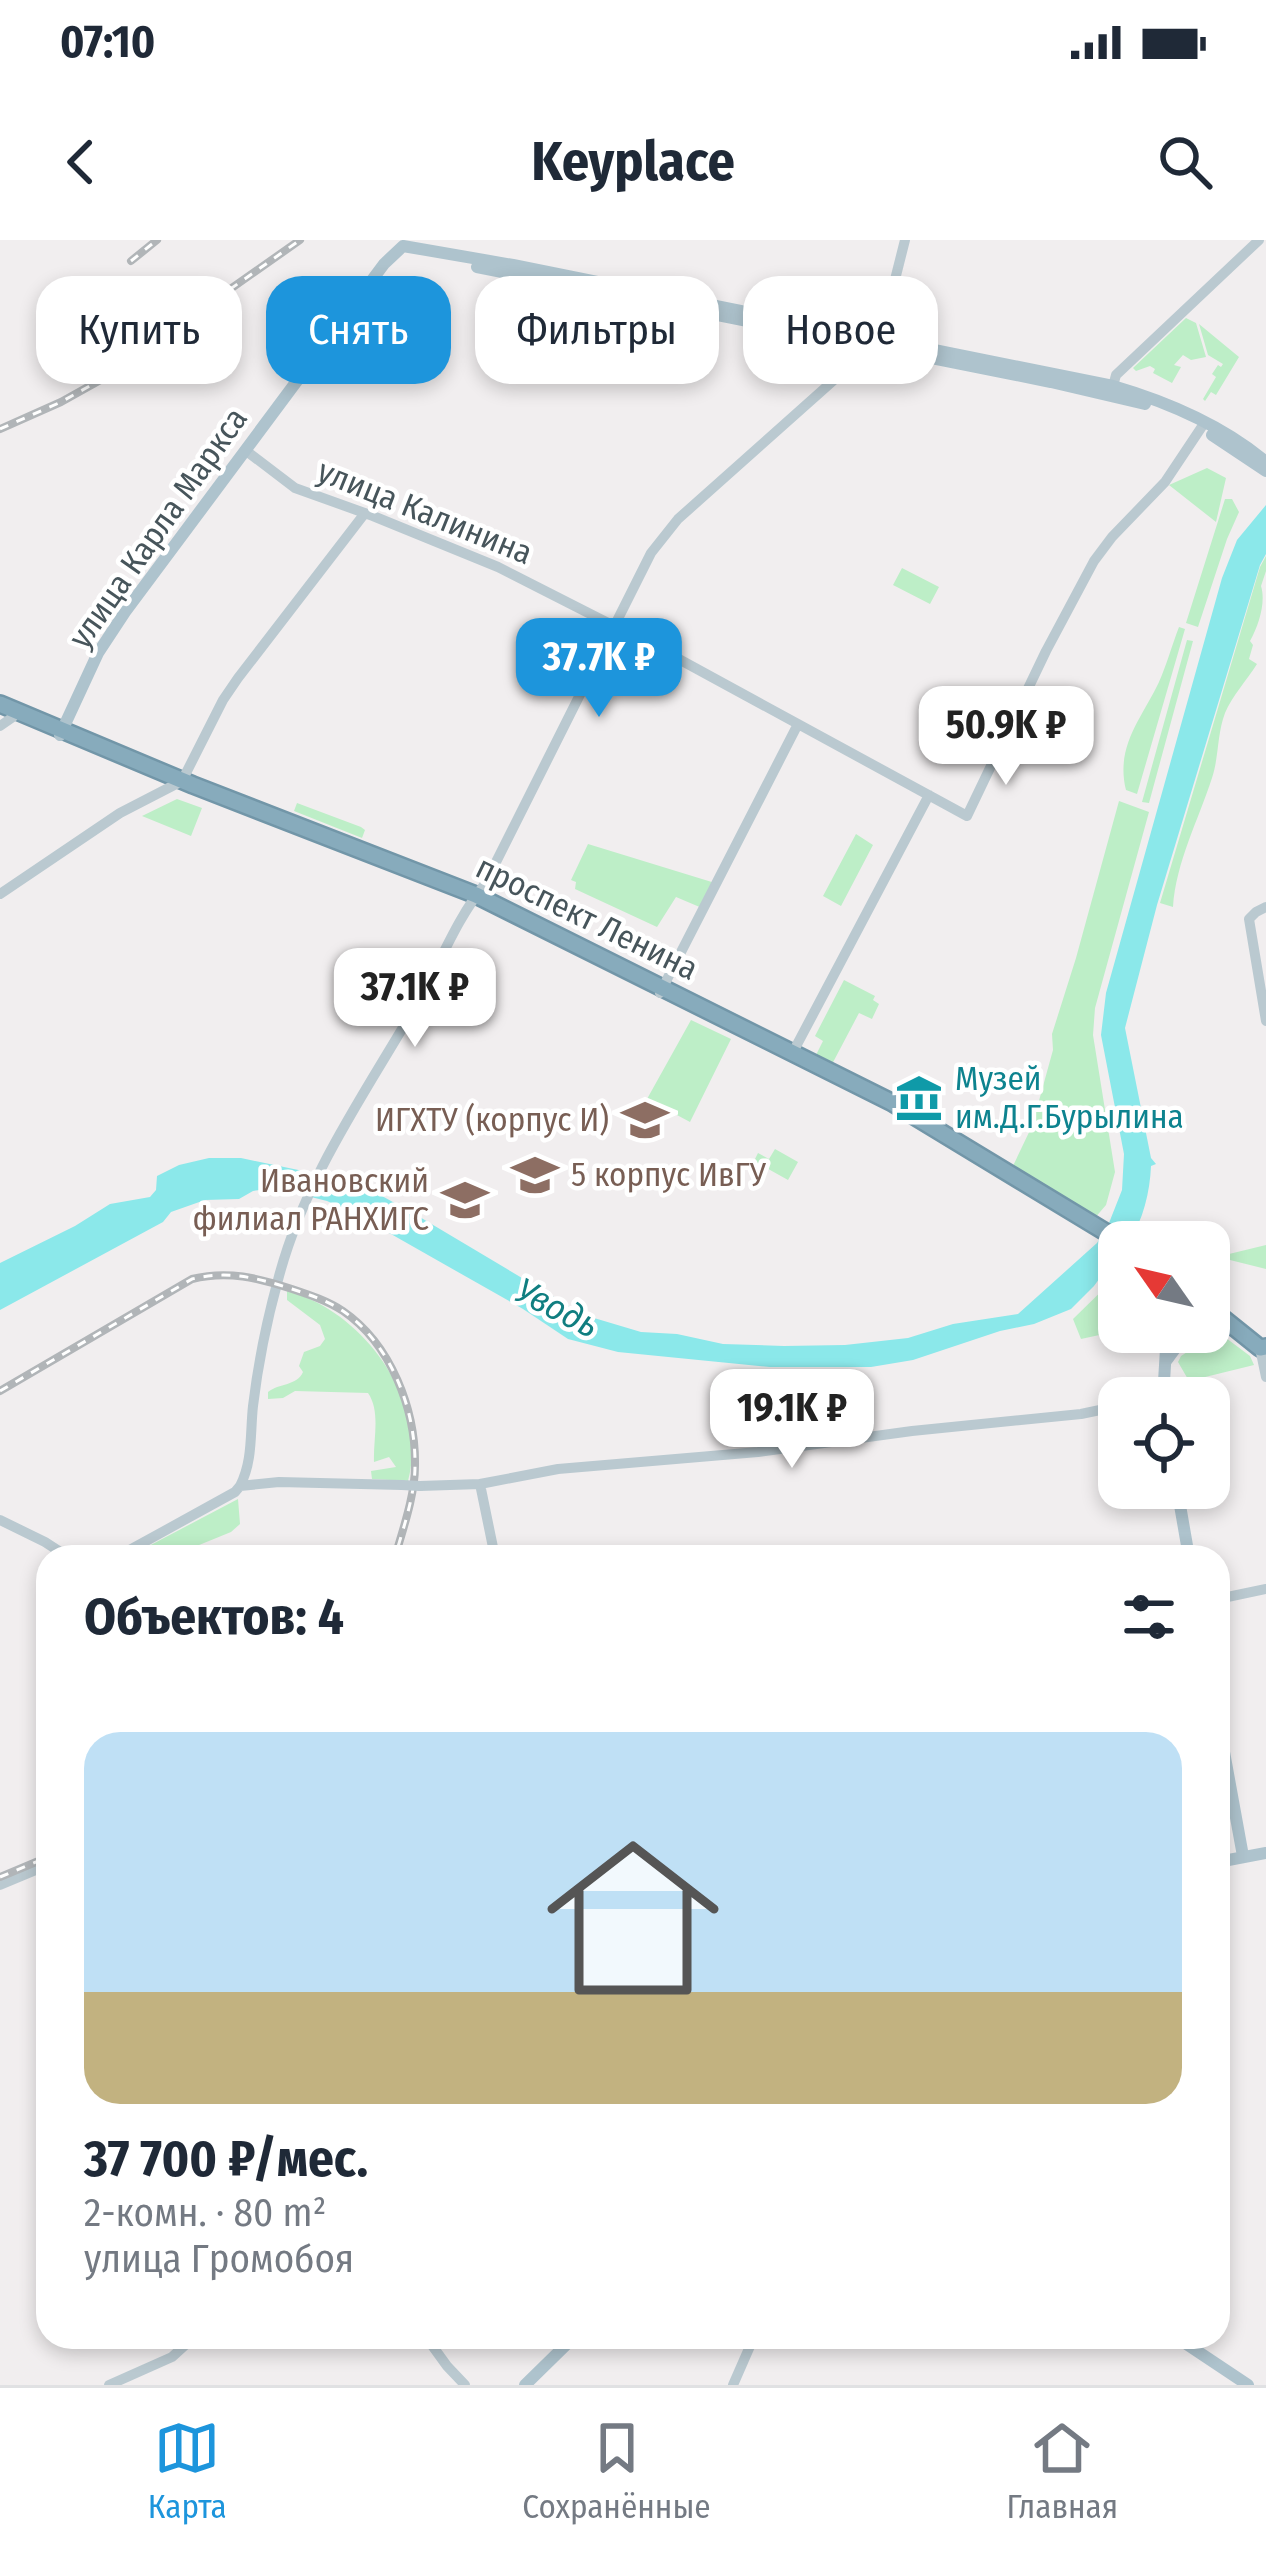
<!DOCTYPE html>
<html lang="ru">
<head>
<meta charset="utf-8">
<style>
	body { margin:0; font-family:"Fira Sans Condensed",sans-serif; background:#f2f2f3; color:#1f2937; height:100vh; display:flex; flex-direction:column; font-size:45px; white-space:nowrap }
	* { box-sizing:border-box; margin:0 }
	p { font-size:39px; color:#747a83 }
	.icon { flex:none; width:66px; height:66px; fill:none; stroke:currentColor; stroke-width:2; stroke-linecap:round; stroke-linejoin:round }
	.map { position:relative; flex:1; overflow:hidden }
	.details { position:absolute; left:36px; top:1305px; width:1194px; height:804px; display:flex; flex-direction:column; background:#fff; border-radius:36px; box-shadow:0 6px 18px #0003 }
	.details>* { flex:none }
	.guide { position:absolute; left:36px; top:36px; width:1194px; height:108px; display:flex; gap:24px }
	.needle { width:78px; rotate:304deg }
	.controls { position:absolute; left:1098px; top:981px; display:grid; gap:24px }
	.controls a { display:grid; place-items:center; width:132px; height:132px; border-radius:24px; background:#fff; box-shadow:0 6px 18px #0003; font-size:60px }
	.price { position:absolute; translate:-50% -102px; padding:0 27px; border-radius:24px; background:#fff; color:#222; font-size:39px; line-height:78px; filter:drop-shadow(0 3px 6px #0008) }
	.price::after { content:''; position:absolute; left:50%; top:72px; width:36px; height:27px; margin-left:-18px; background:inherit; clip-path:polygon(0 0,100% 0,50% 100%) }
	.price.on { background:#1d95dc; color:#fff }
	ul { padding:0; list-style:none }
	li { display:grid; align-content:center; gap:24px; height:636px; padding:0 48px }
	li span { display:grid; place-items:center; height:372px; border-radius:36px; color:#555 }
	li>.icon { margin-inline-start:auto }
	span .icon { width:216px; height:216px; fill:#fffc; stroke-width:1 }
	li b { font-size:51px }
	h2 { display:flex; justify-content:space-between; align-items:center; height:144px; padding:0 48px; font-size:51px }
	.pill { padding:0 42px; border-radius:36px; background:#fff; box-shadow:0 6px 18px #0003; font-size:42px; line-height:108px }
	.pill.on { background:#1d95dc; color:#fff }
	.status { display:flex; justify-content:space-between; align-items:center; height:84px; padding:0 60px; background:#fff; direction:ltr }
	.status svg { height:33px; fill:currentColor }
	header { display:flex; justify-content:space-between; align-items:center; height:156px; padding:0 48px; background:#fff; font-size:54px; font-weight:700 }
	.menu { display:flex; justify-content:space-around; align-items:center; height:168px; border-top:3px solid #e0e1e3; background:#fff; font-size:33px; color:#747a83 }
	.menu a { display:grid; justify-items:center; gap:6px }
	.menu .on { color:#1d95dc }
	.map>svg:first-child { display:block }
	.green { fill:#bdeec7 }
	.water { fill:#8be8ea }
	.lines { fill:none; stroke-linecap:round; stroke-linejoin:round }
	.highway-casing { stroke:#7296a8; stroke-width:20 }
	.secondary { stroke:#bac9d0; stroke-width:10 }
	.primary { stroke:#aec3cd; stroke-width:12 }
	.highway { stroke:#87abbc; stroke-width:15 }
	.rail-casing { stroke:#b1b5b8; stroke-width:8 }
	.rail { stroke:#fff; stroke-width:3; stroke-dasharray:9; stroke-linecap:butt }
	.secondary-bridge { stroke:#bac9d0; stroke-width:10 }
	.labels { text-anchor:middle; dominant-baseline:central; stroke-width:9; stroke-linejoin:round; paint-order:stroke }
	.street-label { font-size:33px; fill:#47555b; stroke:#fff }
	.culture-label { font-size:33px; fill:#0d838f; stroke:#fff; text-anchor:start }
	.education-label { font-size:33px; fill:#785e54; stroke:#fff; text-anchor:end }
	.water-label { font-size:36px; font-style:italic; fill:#107e80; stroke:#fff }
</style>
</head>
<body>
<div class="status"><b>07:10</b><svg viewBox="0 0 49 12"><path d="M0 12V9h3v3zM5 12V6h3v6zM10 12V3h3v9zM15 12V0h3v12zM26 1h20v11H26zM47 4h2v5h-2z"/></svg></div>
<header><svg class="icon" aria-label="back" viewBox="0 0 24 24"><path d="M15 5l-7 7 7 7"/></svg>Keyplace<svg class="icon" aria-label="search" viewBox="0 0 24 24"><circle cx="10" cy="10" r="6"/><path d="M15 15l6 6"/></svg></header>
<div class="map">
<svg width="1266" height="2145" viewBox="0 0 1266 2145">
	<rect width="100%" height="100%" fill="#f1eeef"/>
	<!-- green -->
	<path class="green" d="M1186 78 1196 83 1206 117 1191 120 1183 115 1174 125 1181 127 1172 143 1153 133 1155 129 1150 126 1136 131 1133 128Z
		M1199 84 1239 117 1216 155 1211 152 1205 161 1203 159 1216 137 1212 134 1218 125 1221 127 1223 124 1208 115Z
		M1207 228 1226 238 1216 282 1169 245Z
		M1225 259H1232L1239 272 1227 299 1198 387 1186 383Z
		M1266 316V331L1261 346C1266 362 1259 385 1250 401L1253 405 1249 419 1257 424C1247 440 1232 456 1225 473 1217 494 1219 517 1212 538 1198 581 1176 622 1173 667L1160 663 1260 327Z
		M902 328 939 347 930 364 893 345Z
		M1179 387 1185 389 1137 554 1126 550C1115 506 1142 478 1159 442 1167 424 1172 405 1179 387Z
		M1187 400 1193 401 1149 563 1142 562Z
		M177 559 202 568 191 596 142 576Z
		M1119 561 1149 572 1095 768 1093 795 1115 932 1106 965 1094 979 1012 928 1032 886 1053 810 1052 794 1076 718Z
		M297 563 361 587 365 590 362 598 294 571Z
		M856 594 873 605 841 666 823 656Z
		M588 604 715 643 702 668 676 657 657 687 575 649 576 642 571 640Z
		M844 740 875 756 873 760 879 764 872 779 859 773 830 828 814 819 823 801 815 796Z
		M691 780 731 799 690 882 647 859Z
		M775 909 798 922 788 940 754 921 758 913 769 919Z
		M1266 1005V1029L1230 1020 1229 1014Z
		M1119 1034V1079L1113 1076 1107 1078 1102 1085 1104 1094 1081 1099 1073 1079Z
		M287 1051C364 1071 429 1161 408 1241L372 1239 371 1231 396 1227 389 1217 374 1222C373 1199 381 1172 368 1153L295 1151 283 1158 268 1159V1152C279 1143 297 1146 303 1132L299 1126 304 1112 320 1106 325 1099 320 1085 287 1060Z
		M1218 1092 1250 1116 1254 1125 1189 1141 1178 1122 1181 1116Z
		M238 1259 240 1284 231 1292 182 1312 183 1317H128Z"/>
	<!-- water -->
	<path class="water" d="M1266 265V314L1260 325 1157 665 1125 788 1151 918 1156 924 1151 926C1150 952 1143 980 1129 1002H1119V1012L1094 1046 1071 1069 1034 1084 1000 1091 913 1120 871 1127H770L618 1112 568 1099 523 1069 354 973 327 961 275 948 253 951 239 959 205 960 171 972 163 982 0 1070V1023L75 986 110 964 150 957 156 950 157 936 179 925 209 918H241L332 937 371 950 413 973 584 1075 641 1092 677 1094 723 1104 784 1106 845 1105 908 1098 953 1084 1018 1074 1097 1003 1109 983 1122 950 1124 914 1101 795 1106 753 1222 338 1237 300Z"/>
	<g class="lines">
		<defs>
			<path id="highway" d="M0 464 193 545 476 655 891 862 1122 1002
				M1209 1067 1260 1108 1266 1107"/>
		</defs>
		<!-- highway casing -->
		<use href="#highway" class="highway-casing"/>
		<!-- secondary -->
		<path class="secondary" d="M1113 146 1116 135 1259 0
			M245 210 295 248 373 276 498 327 675 417 967 576 1046 411 1094 321 1112 297 1165 242 1205 182
			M0 486 13 477
			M0 654 120 573 182 541 223 460 238 438 365 273
			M1266 667 1256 672 1249 679 1266 781
			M660 753 798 484
			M792 814 929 555
			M1260 1108 1266 1137
			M480 1244 495 1317
			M240 1246C253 1221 250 1193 253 1166 258 1124 267 1080 278 1040 305 935 369 848 422 755 442 718 458 677 485 644L651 313 678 279 880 99 905 0
			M420 1246 480 1244 558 1229 758 1212 912 1191 1081 1174 1119 1166
			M0 1280 45 1302 68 1317
			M117 1317 235 1252 240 1246 279 1242 402 1245
			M1218 1359 1266 1349
			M0 1645 48 1625
			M426 2097 447 2126 465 2145
			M109 2145 172 2117 194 2097
			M733 2145 754 2097"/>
		<!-- primary -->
		<path class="primary" d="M477 27 1051 142 1145 164
			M842 101 849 112 848 127
			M1212 195 1266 231
			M60 495 98 413 125 372 384 24 403 6 513 25 1113 146C1168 162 1222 185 1266 222
			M1166 1121 1180 1102 1200 1092
			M1163 1158 1167 1092
			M1177 1248 1189 1317
			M1218 1479 1243 1616
			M1218 1622 1266 1613
			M1176 2097 1248 2145
			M525 2145 574 2097"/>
		<!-- highway -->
		<use href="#highway" class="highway"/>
		<defs>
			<path id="rail" d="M131 21 157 0
				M0 189 61 162 104 138 300 0
				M0 1151 192 1039C228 1030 258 1038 292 1049 310 1055 328 1061 343 1071 391 1104 416 1170 415 1226 415 1255 403 1289 395 1317
				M0 1637 48 1617"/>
		</defs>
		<!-- rail casing -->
		<use href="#rail" class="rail-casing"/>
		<!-- rail -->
		<use href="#rail" class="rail"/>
		<!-- secondary-bridge -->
		<path class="secondary-bridge" d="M402 1245 420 1246"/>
	</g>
	<!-- icons -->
	<defs>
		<symbol id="museum-bare" viewBox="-9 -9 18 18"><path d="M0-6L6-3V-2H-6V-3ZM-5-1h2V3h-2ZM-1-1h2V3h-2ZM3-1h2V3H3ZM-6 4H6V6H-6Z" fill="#0f9aa8" stroke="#fff" stroke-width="2.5" paint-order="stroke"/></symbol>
		<symbol id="university-bare" viewBox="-9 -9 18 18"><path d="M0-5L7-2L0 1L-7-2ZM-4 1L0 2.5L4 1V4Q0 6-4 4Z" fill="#8d6e63" stroke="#fff" stroke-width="2.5" paint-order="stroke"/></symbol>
	</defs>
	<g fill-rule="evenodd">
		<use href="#museum-bare" x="886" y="825" width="66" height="66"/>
		<use href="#university-bare" x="612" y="847" width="66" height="66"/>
		<use href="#university-bare" x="502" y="902" width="66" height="66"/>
		<use href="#university-bare" x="432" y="927" width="66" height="66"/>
	</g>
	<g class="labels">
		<!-- street labels -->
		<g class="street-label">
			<text transform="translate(425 272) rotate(22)">улица Калинина</text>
			<text transform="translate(158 288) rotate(-55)">улица Карла Маркса</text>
			<text transform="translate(587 678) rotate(26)">проспект Ленина</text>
		</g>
		<!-- culture labels -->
		<g class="culture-label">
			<text x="955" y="839">Музей<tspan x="955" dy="38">им.Д.Г.Бурылина</tspan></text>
		</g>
		<!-- education labels -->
		<g class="education-label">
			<text x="609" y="880">ИГХТУ (корпус И)</text>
			<text x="571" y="935" text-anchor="start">5 корпус ИвГУ</text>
			<text x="429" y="941">Ивановский<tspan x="429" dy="38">филиал РАНХИГС</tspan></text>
		</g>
		<!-- water labels -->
		<g class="water-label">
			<text transform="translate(557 1068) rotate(27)">Уводь</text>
		</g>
	</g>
</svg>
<div class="controls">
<a><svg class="needle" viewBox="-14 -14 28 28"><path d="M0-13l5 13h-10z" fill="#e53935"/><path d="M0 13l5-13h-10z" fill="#747a83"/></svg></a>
<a><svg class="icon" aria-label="locate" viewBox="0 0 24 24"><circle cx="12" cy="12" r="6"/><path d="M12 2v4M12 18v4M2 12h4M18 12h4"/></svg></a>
</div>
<b class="price on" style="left:599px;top:480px">37.7K ₽</b>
<b class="price" style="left:1006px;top:548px">50.9K ₽</b>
<b class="price" style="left:415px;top:810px">37.1K ₽</b>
<b class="price" style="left:792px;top:1231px">19.1K ₽</b>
<div class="guide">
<a class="pill">Купить</a>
<a class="pill on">Снять</a>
<a class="pill">Фильтры</a>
<a class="pill">Новое</a>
</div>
<section class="details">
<h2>Объектов: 4<svg class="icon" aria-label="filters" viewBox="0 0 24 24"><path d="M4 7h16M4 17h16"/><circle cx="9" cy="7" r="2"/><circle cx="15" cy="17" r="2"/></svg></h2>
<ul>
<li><span style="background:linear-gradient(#bfe0f5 70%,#c2b280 0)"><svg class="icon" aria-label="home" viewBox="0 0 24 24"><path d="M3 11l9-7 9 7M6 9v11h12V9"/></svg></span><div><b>37 700 ₽/мес.</b><p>2-комн. · 80 m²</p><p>улица Громобоя</p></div></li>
</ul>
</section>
</div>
<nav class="menu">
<a class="on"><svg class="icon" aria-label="map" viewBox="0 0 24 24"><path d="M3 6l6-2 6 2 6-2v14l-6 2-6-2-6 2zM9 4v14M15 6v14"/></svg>Карта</a>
<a><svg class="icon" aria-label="saved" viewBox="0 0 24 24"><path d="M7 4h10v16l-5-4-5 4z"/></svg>Сохранённые</a>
<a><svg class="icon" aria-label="home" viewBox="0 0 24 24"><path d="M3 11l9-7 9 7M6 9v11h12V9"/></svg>Главная</a>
</nav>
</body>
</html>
